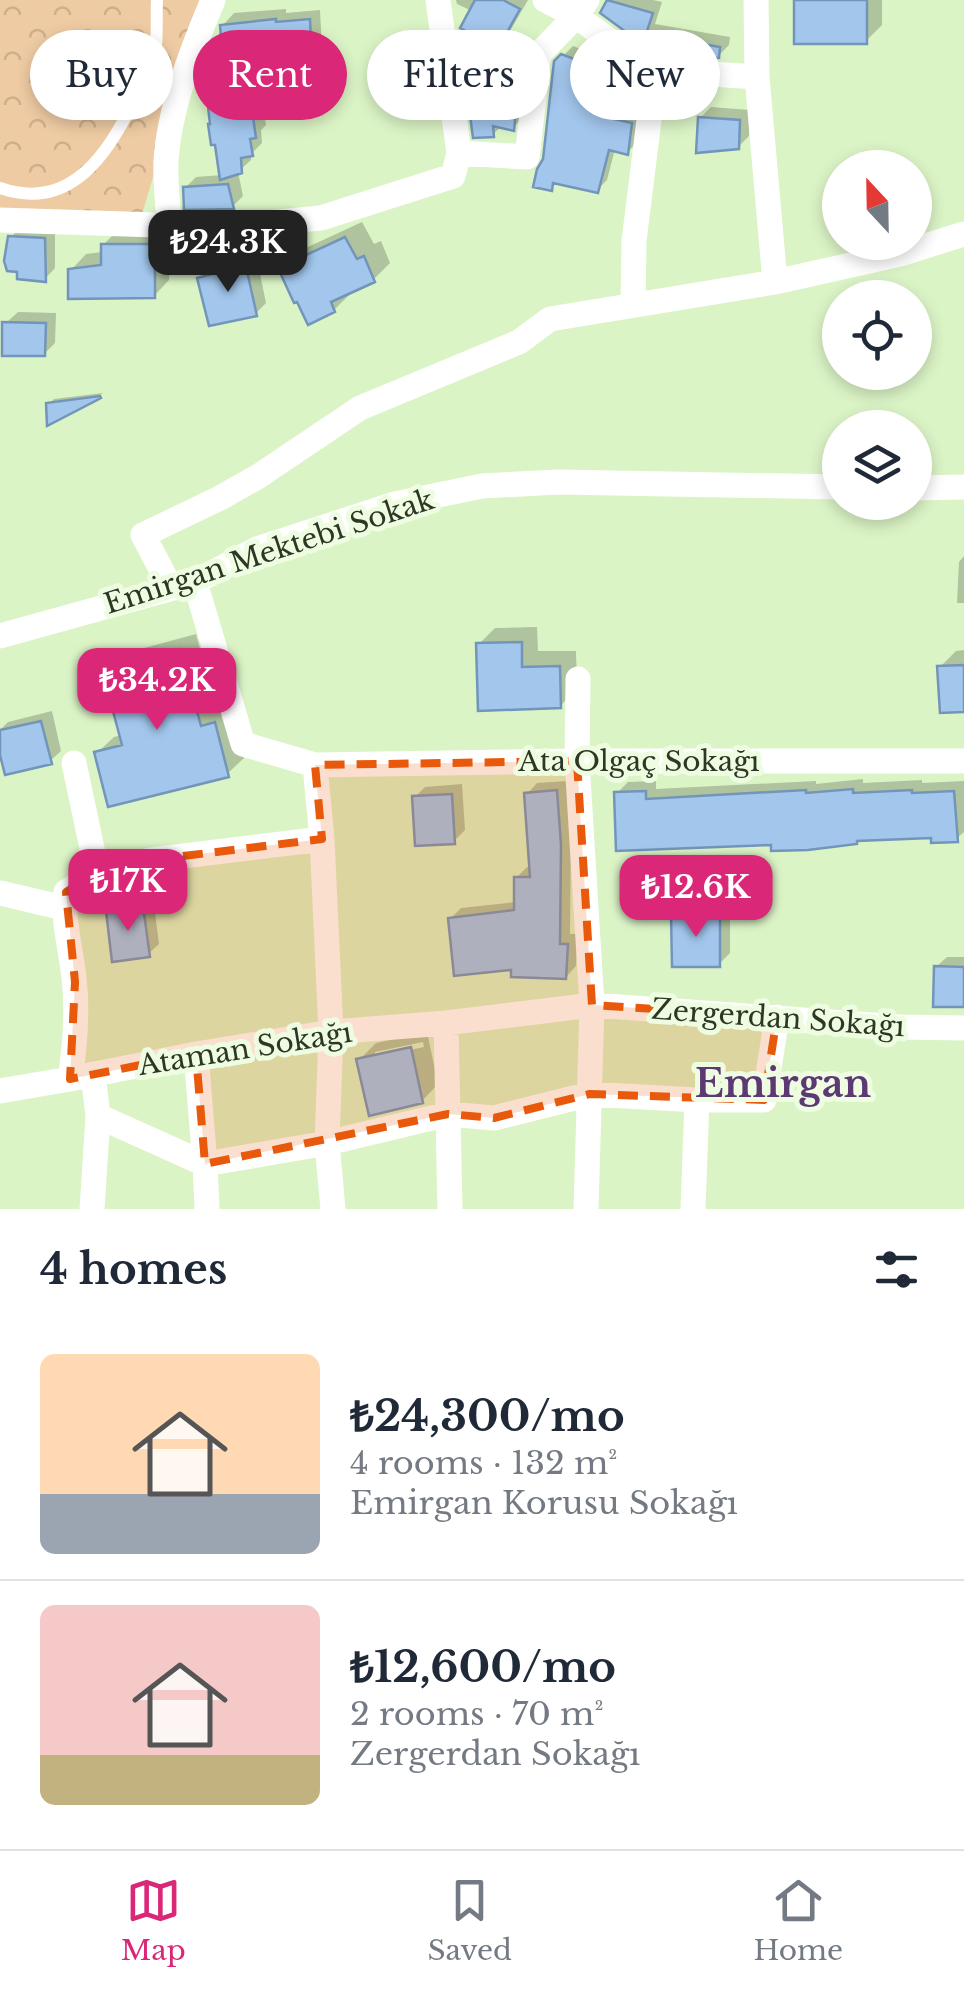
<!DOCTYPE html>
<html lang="en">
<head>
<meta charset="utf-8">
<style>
	body { margin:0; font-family:"Libre Baskerville",serif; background:#f2f2f3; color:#1f2937; height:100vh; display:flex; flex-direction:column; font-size:38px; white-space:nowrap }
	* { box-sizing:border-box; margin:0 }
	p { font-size:32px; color:#747a83 }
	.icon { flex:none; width:55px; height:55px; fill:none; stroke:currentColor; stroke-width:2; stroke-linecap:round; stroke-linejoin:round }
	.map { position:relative; height:1209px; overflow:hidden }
	.sheet { display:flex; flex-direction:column; background:#fff; flex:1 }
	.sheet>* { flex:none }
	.banner { position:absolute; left:30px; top:30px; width:905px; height:90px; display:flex; gap:20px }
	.needle { width:65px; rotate:338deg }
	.tools { position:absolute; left:822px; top:150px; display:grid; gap:20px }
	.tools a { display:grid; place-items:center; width:110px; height:110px; border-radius:50%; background:#fff; box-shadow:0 5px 15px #0003; font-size:50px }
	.price { position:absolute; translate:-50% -85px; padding:0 22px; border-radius:20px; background:#db2777; color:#fff; font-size:32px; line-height:65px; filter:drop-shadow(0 2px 5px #0008) }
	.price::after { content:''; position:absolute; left:50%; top:60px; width:30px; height:22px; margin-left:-15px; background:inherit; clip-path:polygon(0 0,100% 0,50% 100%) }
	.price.selected { background:#222; color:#fff }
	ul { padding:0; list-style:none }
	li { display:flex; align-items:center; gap:30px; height:250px; padding:0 40px }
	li+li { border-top:2px solid #e0e1e3 }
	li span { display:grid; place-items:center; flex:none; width:280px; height:200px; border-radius:15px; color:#555 }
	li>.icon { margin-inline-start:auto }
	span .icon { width:120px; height:120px; fill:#fffc; stroke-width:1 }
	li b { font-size:42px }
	h2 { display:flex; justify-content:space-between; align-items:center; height:120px; padding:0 40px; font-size:42px }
	.chip { padding:0 35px; border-radius:45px; background:#fff; box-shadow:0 5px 15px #0003; font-size:35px; line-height:90px }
	.chip.selected { background:#db2777; color:#fff }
	.tab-bar { display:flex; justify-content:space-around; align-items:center; height:140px; border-top:2px solid #e0e1e3; background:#fff; font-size:28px; color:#747a83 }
	.tab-bar a { display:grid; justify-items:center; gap:5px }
	.tab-bar .selected { color:#db2777 }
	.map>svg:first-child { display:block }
	.forest { fill:url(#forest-crowns) }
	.shadow { fill:#0003; fill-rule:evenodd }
	.building { fill:#a2c6ec; stroke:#7395b9; stroke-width:2.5 }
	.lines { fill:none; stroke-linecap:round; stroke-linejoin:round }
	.service { stroke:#fff; stroke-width:12 }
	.minor { stroke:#fff; stroke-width:25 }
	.marked { fill:#e8590c; fill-opacity:0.2; stroke:#e8590c; stroke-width:8; stroke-dasharray:20 12; stroke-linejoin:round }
	.labels { text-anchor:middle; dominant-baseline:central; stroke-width:10; stroke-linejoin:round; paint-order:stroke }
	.street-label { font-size:28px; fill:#2e3725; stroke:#eefde2 }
	.district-label { font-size:38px; font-weight:bold; fill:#5c3972; stroke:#eefde2 }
</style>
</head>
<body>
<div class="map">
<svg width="964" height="1209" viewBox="0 0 964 1209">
	<defs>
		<pattern id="forest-crowns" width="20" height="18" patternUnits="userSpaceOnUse" patternTransform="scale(2.5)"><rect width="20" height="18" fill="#eecba3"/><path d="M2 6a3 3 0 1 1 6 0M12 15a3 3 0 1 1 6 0" fill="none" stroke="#ccaf8c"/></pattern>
	</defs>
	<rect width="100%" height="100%" fill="#dbf4c6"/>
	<!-- forest -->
	<path class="forest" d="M0 0H205L141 218 0 209Z"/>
	<!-- shadow -->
	<path class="shadow" d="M456 0H528L510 31 499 42 472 11 457 4Z
		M611 0H653L662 2 655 24 730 37 729 45 718 56 657 52 609 2Z
		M796 0H882V25L866 41Z
		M286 9V13L320 10 322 49 311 60 282 61 250 68 258 108H263L266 125 261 130 262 143 251 154V160L238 172 243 196 232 207 185 188 196 177 222 175 210 108 221 97 228 95 224 24 234 13Z
		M573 46 613 61 616 58 634 64 622 110 641 113 637 142 628 152 615 149 607 180 597 190 558 181 551 188 546 159 557 62Z
		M525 83 520 120 513 128 502 126 493 134 470 94 477 86Z
		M711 107 750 110 749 136 738 147 700 118Z
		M362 222 374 244 381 241 390 263 373 280 349 291 350 294 334 310 281 268 297 252Z
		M21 227 55 228V268L45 279 10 238Z
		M119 229 170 230 169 280 154 296 71 270 86 254 103 252V245Z
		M256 254 266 303 255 314 200 279 211 268 227 263 232 258Z
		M18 312 56 313 55 343 44 354 7 322Z
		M103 393 99 396 49 404 54 399Z
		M964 556V603H957L959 562Z
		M537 627 538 651H576L577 689 560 706 479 644 495 628Z
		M196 634 217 711 232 707 244 758 227 774 97 753 114 737 122 735 105 671 122 654Z
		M964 650V709L940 667 956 651Z
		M52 711 61 751 50 761 0 744V730L8 722Z
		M863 779V783L922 780V783L964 781V832L956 839 933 835 774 843 617 793 628 782 656 781V789L816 781V784Z
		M567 781 571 833 570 934H578L576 966 566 977 514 967 450 919 461 908 516 902V878L527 867H532L527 794 537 783Z
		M462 784 465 830 454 841 415 797 425 787Z
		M153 897 159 944 148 954 108 912 119 901Z
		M685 905H730V953L719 964 674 915Z
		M947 957H964V1005L936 967Z
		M427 1032 438 1084 422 1101 359 1060 376 1043ZM423 1042 424 1047 375 1057V1052Z"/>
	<!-- building -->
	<path class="building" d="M475 0H503L520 9 500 45 488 38 486 42 460 28Z
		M607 0 653 13 646 34 720 47 719 58 656 54 600 13Z
		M794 0H867V44H794Z
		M276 19V22L310 19 312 63 280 64V68L239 71 248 118 253 117 256 138 250 139 253 156 241 158 242 173 220 180 215 145H211L208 124H210L208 107 226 102 220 25Z
		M561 54 603 70 604 67 626 74 614 119 632 123 628 155 609 150 598 193 553 183 552 191 533 187 537 169 543 159 554 61Z
		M518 90 514 131 493 126 494 137 473 138 467 93Z
		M698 117 740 120 739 149 696 153Z
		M228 184 234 209 184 210 183 187Z
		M8 236 45 238 46 282 17 279V272L7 271 4 261Z
		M345 237 357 259 364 256 375 282 331 302 335 312 308 325 297 302 294 303 278 268Z
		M101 244H155V298L68 299V269L101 265Z
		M245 262 257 316 209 326 197 278 220 272 219 268Z
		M2 322 46 323 45 356H2Z
		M100 396 101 398 47 426 46 403Z
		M522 642V667L560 666 561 708 478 711 476 643Z
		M180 649 201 726 215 722 229 777 108 807 94 752 122 745 102 670Z
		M964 665V712L940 713 937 666Z
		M41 721 52 764 5 775 0 755V730Z
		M853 789V793L912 790V793L954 791 958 842 931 843V838L857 841V844L808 850 771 851V845L616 851 614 792 646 791V799L806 790V793Z
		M557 790 561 845 560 944H568L566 979 511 977V970L454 976 448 918 514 910V877H530L524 793Z
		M452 794 455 844 415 846 412 796Z
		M143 906 150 957 112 962 106 911Z
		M671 914H720V967H672Z
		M934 966 964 967V1007H933Z
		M411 1047 423 1103 369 1116 356 1059Z"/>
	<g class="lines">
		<!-- service -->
		<path class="service" d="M0 188C71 213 110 152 136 96 142 83 152 68 155 54 158 37 156 17 157 0"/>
		<!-- minor -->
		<path class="minor" d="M545 0 576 16 650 70V112L634 241 633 305
			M756 0 757 77 775 282
			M650 70 757 77
			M459 153 527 157 539 54 576 16 587 0
			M0 220 220 227 321 218 453 176 459 153 438 0
			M169 225C168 204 165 182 166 161 169 109 193 47 213 0
			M915 488 964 487
			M195 582 243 744 315 765 577 761H964
			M171 588 143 535 220 498 259 476 360 408 519 342 550 319 775 282 900 254 964 234
			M0 636 195 582 257 549 395 504 482 486 558 482 840 487
			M578 679 577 761 592 1005 586 1209
			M74 763 97 872
			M315 765 322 839 331 1032 327 1143 333 1209
			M322 839 151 860 97 872 66 892C62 920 71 949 74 978 78 1011 75 1046 70 1079L196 1054 331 1032 446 1023 592 1005 900 1027 964 1028
			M0 893 64 908
			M446 1023 450 1209
			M93 1074 98 1116 205 1164 196 1054
			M0 1091 70 1079
			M92 1209 98 1116
			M207 1209 205 1164 327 1143 448 1114 494 1118 590 1094 697 1100
			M693 1209 697 1100H764L777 1017"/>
	</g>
	<!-- marked area -->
	<path class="marked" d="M577 761 592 1005 777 1017 764 1100 590 1094 494 1118 448 1114 205 1164 196 1054 70 1079 75 982 66 892 97 872 151 860 322 839 315 765Z"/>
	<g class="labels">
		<!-- street labels -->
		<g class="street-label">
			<text transform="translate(269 552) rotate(-18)">Emirgan Mektebi Sokak</text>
			<text x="639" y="761">Ata Olgaç Sokağı</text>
			<text transform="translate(778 1018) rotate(4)">Zergerdan Sokağı</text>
			<text transform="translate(245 1049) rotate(-9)">Ataman Sokağı</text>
		</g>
		<!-- district labels -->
		<g class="district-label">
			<text x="783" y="1083">Emirgan</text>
		</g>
	</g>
</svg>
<div class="tools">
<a><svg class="needle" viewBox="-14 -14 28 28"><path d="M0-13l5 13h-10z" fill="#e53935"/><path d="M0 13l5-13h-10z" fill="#747a83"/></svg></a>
<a><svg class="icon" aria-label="locate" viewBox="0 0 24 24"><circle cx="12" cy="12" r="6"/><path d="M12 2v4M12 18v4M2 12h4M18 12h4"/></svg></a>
<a><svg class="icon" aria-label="layers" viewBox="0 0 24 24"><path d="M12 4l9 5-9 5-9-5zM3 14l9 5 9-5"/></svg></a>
</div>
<b class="price selected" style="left:228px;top:295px">₺24.3K</b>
<b class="price" style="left:157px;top:733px">₺34.2K</b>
<b class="price" style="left:128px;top:934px">₺17K</b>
<b class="price" style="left:696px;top:940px">₺12.6K</b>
<div class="banner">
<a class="chip">Buy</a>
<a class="chip selected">Rent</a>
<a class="chip">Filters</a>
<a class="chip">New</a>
</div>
</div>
<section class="sheet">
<h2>4 homes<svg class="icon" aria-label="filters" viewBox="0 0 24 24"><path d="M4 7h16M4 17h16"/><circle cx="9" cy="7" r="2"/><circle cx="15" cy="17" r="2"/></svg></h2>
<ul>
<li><span style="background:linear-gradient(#ffd9b3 70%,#9aa5b1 0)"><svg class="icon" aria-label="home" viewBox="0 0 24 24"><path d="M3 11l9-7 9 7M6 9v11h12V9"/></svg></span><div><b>₺24,300/mo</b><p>4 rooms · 132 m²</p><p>Emirgan Korusu Sokağı</p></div></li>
<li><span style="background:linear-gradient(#f6c9c9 75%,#c2b280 0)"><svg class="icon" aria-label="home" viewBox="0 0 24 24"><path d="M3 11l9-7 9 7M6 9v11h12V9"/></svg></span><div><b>₺12,600/mo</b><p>2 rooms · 70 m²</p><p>Zergerdan Sokağı</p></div></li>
</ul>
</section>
<nav class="tab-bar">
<a class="selected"><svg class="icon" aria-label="map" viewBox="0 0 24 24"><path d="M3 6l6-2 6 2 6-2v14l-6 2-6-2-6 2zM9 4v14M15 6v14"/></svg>Map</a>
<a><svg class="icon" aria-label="saved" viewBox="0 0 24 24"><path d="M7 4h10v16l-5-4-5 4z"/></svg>Saved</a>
<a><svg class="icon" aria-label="home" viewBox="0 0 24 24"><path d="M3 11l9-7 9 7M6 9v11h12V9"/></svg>Home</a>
</nav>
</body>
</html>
